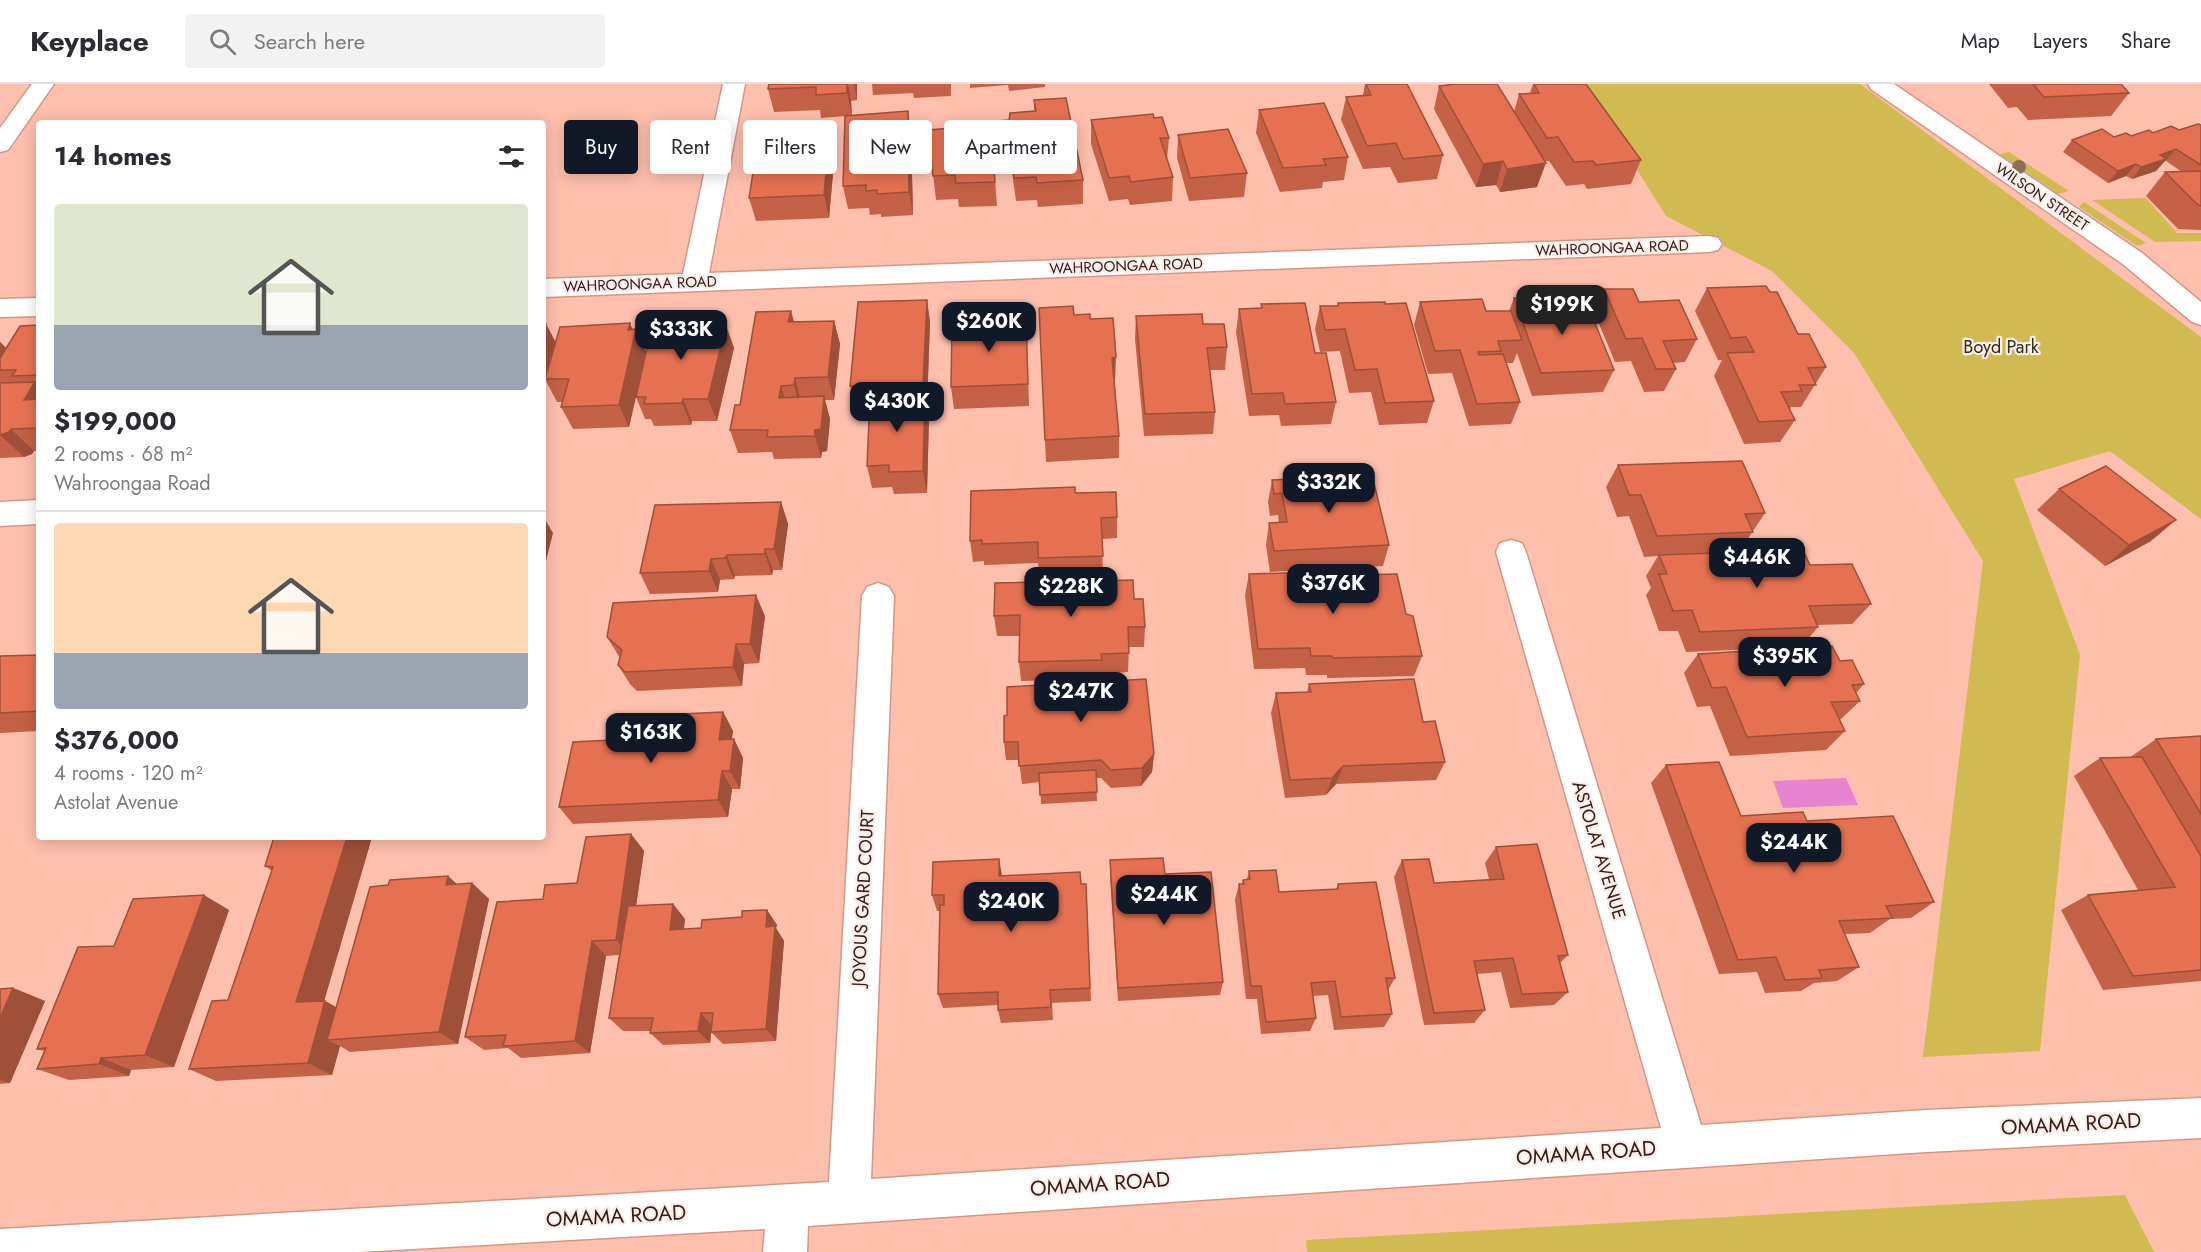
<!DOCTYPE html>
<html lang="en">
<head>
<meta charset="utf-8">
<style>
	body { margin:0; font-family:Jost,sans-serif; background:#f2f2f3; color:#2b2b33; height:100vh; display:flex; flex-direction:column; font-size:22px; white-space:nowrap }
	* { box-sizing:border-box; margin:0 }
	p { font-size:20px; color:#7c7c81 }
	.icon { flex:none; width:33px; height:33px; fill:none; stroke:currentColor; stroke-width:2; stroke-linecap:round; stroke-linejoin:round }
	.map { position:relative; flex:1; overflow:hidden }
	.sheet { position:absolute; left:36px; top:36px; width:510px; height:720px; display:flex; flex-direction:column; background:#fff; border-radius:6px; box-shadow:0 3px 15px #0003 }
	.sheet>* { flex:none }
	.top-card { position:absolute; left:564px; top:36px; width:570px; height:54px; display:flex; gap:12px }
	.price { position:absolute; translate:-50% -51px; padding:0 14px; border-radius:12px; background:#111827; color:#fff; font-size:20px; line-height:39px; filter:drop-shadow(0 2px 3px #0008) }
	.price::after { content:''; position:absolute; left:50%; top:36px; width:18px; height:14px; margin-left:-9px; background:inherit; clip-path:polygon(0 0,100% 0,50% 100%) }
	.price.on { background:#222; color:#fff }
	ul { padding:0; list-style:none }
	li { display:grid; align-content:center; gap:12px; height:318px; padding:0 18px }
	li+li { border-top:2px solid #e1e1e2 }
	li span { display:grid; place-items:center; height:186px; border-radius:6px; color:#555 }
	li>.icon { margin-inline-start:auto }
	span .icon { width:108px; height:108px; fill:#fffc; stroke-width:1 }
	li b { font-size:26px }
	h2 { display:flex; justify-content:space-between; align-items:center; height:72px; padding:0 18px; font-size:26px }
	.chip { padding:0 21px; border-radius:6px; background:#fff; box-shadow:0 3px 15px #0003; font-size:21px; line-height:54px }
	.chip.on { background:#111827; color:#fff }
	header { display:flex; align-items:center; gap:36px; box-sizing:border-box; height:84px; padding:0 30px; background:#fff; border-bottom:2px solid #e1e1e2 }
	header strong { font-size:28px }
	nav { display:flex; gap:33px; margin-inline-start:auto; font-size:21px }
	.search { width:420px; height:54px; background:#f2f2f3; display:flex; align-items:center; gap:15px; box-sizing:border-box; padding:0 21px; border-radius:6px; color:#7c7c81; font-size:22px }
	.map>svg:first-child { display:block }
	.green { fill:#d2ba52 }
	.water { fill:#e684cf }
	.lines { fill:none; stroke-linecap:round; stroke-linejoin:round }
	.minor-casing { stroke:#d49786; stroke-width:3 }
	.minor { fill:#fff; fill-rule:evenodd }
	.tree { fill:#8e6f5b }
	.wall { fill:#c56147 }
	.shaded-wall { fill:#a04f39 }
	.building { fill:#e57152; stroke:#a04f39; stroke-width:1.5 }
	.labels { text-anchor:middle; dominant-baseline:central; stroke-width:4.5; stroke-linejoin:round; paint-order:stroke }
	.far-street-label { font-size:15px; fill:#361e18; stroke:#fbedea }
	.park-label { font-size:18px; fill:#332e18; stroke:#fbedea }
	.street-label { font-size:18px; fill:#361e18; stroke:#fbedea }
	.near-street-label { font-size:21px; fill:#361e18; stroke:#fbedea }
</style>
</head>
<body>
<header>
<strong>Keyplace</strong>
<div class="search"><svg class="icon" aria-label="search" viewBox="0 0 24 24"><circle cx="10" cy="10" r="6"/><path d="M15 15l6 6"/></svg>Search here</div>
<nav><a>Map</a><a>Layers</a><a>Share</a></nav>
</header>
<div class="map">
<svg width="2201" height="1168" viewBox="0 0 2201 1168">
	<rect width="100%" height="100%" fill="#febfad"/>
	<!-- green -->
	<path class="green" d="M1583 0H1860L2201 253V435L2110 367 2014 395 2080 571 2040 967 1923 973 1983 477 1854 269 1772 187 1666 132Z
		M2009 68 2069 107 2058 110 2000 70Z
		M2146 114 2177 149H2201V157L2155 158 2092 116Z
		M2084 118 2146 159 2137 162 2079 123Z
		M2125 1111 2154 1168H1307L1306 1156Z"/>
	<!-- water -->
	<path class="water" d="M1846 694 1858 721 1783 724 1773 697Z"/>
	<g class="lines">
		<defs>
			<path id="minor" d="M32 0H54L8 66 0 68V44Z
				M723 0H745L709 189 1709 152 1718 154 1722 160 1718 166 1709 168 543 213V195L683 190Z
				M1868 0H1894L2142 169 2201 218V241L2192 238 2124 181 1871 5Z
				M39 214V232L0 233V215Z
				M39 416V440L0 442V418Z
				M1511 456 1522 459 1526 468 1701 1041 1926 1026 2201 1014V1054L1926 1068 808 1142 807 1168H763L765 1145 359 1168H0V1145L829 1098 862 512 867 503 878 499 889 503 894 512 871 1095 1661 1044 1496 468 1500 459Z"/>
		</defs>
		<!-- minor casing -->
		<use href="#minor" class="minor-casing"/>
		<!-- minor -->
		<use href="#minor" class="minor"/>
	</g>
	<!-- trees -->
	<circle class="tree" cx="2019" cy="83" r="7"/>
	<!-- wall -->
	<path class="wall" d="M769 0H857V16L851 17 852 32 908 27 911 51 913 131 881 133V130L870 131 869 124 848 125 843 102 845 32 821 34 820 26 774 28 768 5Z
		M872 0H951V12L914 14 913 9 873 11Z
		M970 0H1045V3L1009 7 1008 1 970 4Z
		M1365 0H1407L1443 71 1437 95 1398 99 1390 83 1363 85 1341 36 1346 13 1363 11Z
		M1533 0H1586L1641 76 1631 100 1587 105 1584 100 1566 102 1549 77H1544L1537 103 1500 108 1496 101 1476 103 1434 25 1439 2 1514 28 1519 10 1530 9Z
		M1989 0H2121L2129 9 2111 32 2028 36 2017 23 2008 24Z
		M1034 16 1083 96V120L1038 123 1037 116 1016 117 1012 88H1006L1001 60 999 37 1009 36 1034 27Z
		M1259 26 1348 73 1344 96 1323 98 1322 104 1280 108 1256 49Z
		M1154 34 1169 54 1167 76 1173 93 1172 117 1130 121 1128 115 1109 117 1091 60V36Z
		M991 41 997 122 959 123 958 115 936 116 928 46Z
		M2201 41V146L2178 145 2146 112 2165 88H2182L2166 77 2163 78 2156 87 2132 95 2126 92 2108 99 2063 68 2072 56 2131 52 2153 49 2179 46Z
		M1178 51 1247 89 1244 113 1189 117 1177 74Z
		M835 67 829 134 756 137 749 114Z
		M1707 204 1770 208 1798 250 1826 283 1801 323H1791L1790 326 1795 336 1780 358 1744 360 1714 292 1722 276H1718L1695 227Z
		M1604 205 1697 255 1685 278 1673 279 1676 285 1664 307 1644 308 1631 277 1615 278 1594 228Z
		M1514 214 1572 228 1614 286 1603 308 1532 312 1517 269 1513 279H1506L1520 318 1511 340 1469 342 1452 289 1428 290 1414 241 1420 218 1486 227H1509Z
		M927 216 930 239 927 321 929 333 927 409 894 410 892 403 872 404 867 382 870 324 855 325 850 302Z
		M1338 219 1434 317 1427 339 1379 341 1371 308 1349 309 1340 267 1320 268 1315 245 1320 222H1337Z
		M1261 220 1315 269 1336 318 1331 340 1281 342 1279 331 1249 332 1236 248 1239 225 1261 224Z
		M1039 224 1074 231 1115 295 1114 296 1119 352V374L1046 378Z
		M791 227 794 238 834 237 840 260 834 316H825L830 335 827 367 822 368 821 374 774 375 772 368 738 369 730 346 740 321Z
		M1136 232 1203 240 1227 263 1225 286H1210L1215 328 1213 350 1144 352 1135 255Z
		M722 235 734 264 717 337H692L691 341 654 342 651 335H645L636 313 629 343 573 345 561 323 563 318H557L545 295 546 293H543V240H546L556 259 630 239 632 245H636L646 268Z
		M39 241V367H34L32 370 24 373 0 374V258L6 264Z
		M1027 257 1029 322 954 325 951 303Z
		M1618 381 1765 429 1739 468 1810 481 1871 520 1852 540 1817 541 1818 543 1801 563 1686 568 1678 547H1659L1646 511 1651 504 1646 492 1658 472 1644 473 1629 432 1617 433 1606 403Z
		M1272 396 1389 461 1383 482 1270 488 1266 461 1269 439H1279L1278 431 1270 432 1268 418Z
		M2059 405 2151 457 2105 482 2037 426Z
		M1075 409 1117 433V454L1102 455 1103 493 1040 495 1038 479 984 481V477L973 478 970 457Z
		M781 418 788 440 782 486H773L772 491 735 492 734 495 720 496 718 508 650 510 640 489Z
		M1249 490 1319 492 1406 530 1422 572 1414 592 1327 594V591H1306L1305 584 1254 585 1245 511Z
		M1134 515 1145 543 1144 563H1129L1128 588 1102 590V595L1021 597 1019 578V552H997L994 532Z
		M765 532 759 579 744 580 742 602 637 607 630 600 618 581 620 574 607 553Z
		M1698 570 1840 577 1864 600 1856 609 1860 617 1841 635 1839 636 1845 647 1826 666 1730 672 1710 622 1697 623 1684 589Z
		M39 571V647L0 649V572Z
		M1309 600 1423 638 1445 678 1436 696 1336 700 1326 711 1285 714 1271 629 1276 609 1307 608Z
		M723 628 733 647 732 655H734L743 674 740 705H732L728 733 573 740 559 723 633 655Z
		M1004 632 1154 670 1152 688 1141 702 1111 704 1101 694H1096L1097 717 1041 720 1040 698 1022 700 1019 676H1006L1004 658Z
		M2201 652V897L2103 906 2061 826 2088 811 2138 806 2074 692 2100 674H2129L2156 655Z
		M1666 681 1741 732 1807 737 1934 818 1911 834 1890 835 1870 849 1845 850 1859 883 1837 897 1814 899 1801 907 1765 909 1757 888 1719 890 1651 699Z
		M631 750 644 767 636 822 673 820 685 835 684 845 701 844 767 826 777 841 776 844 784 857 776 957 723 960 711 948 710 959 663 961 650 949V947H623L609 934 619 871 606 872 590 969 521 974 508 964 484 966 465 953 543 815 577 799Z
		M274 753H372L324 917H325L336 923 456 800 472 799 489 815 458 960 350 968 340 962 332 991 216 997 189 985 228 916 272 787 265 782Z
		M1496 763 1568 871 1560 879 1568 908 1554 921 1510 924 1501 888 1477 890 1485 926 1474 939 1424 941 1394 793 1402 776 1434 799 1489 795 1485 779Z
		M1110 776 1165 790 1223 898 1220 911 1118 917 1110 792Z
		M1249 787 1279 808 1336 805 1338 800 1395 894 1388 906 1392 930 1384 943 1334 946 1328 911 1313 912 1316 934 1310 947 1261 950 1257 915H1246L1235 816 1239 800H1242L1243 796 1247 795Z
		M1002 792 1086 800 1091 917 1052 919 1053 936 1001 939 998 926V921L943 924 938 910 940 827H937L932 811Z
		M229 826 174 983 131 986 129 992 69 996 37 985 44 967 37 965 114 862Z
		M13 904 45 917 10 999 0 1000V905Z"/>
	<!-- shaded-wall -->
	<path class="shaded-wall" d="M847 0H848L851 17 852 32 847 9Z
		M854 0H857V16Z
		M908 27 911 51 913 131 909 108Z
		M830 43 835 67 829 134 824 111Z
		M2176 65 2156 87 2132 95 2141 83 2160 71Z
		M1503 77 1496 101 1476 103 1483 80Z
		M1546 79 1537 103 1500 108 1507 85Z
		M2136 80 2126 92 2108 99 2118 87Z
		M927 216 930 239 927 321 929 333 927 409 923 387 925 311 923 300Z
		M791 227 797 250 788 238Z
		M722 235 725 244 726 241 734 264 717 337 708 315Z
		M834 237 840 260 834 316 828 293Z
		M630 239 635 252 636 245 646 268 629 343 619 321 628 246Z
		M546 240 558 263 550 293 543 280V252Z
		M0 258 17 275 0 286Z
		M1116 273 1115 295 1112 296V274Z
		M795 294 801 317 800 324 794 301Z
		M35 298 39 302V330L24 316Z
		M781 302 788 324 779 314Z
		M824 312 830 335 827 367 822 368 821 374 815 352V346Z
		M683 315 692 337 691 341 682 319Z
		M11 345 34 367 32 370 24 373 0 351Z
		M781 418 788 440 782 486 774 465Z
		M543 432 553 449 543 489Z
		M2176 436 2151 457 2105 482 2129 461Z
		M765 465 773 486 772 491 765 470Z
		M727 471 735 492 734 495 725 474Z
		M711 475 720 496 718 508 709 487Z
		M756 511 765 532 759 579 750 560Z
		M736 560 744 580 742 602 733 583Z
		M723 628 733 647 729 674 719 656Z
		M734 655 743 674 740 705 730 687Z
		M1154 670 1152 688 1141 702 1142 684Z
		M1343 682 1336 700 1326 711 1332 694Z
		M722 687 732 705 728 733 718 716Z
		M631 750 644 767 629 871 616 856Z
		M347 753H372L320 931 296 918Z
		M999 775 1002 791V808L999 792Z
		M448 792 466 808 446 801Z
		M472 799 489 815 458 960 439 948Z
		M204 811 229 826 174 983 145 971Z
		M673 820 685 835 682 860 670 846Z
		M767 826 777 841 776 844 784 857 776 957 766 945V843Z
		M592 857 606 872 590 969 575 957Z
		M13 904 45 917 10 999 0 996V934Z
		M325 917 348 930 327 956 340 962 332 991 308 979Z
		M701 929 712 942 710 959 698 947Z
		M101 974 131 986 129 992 99 980Z"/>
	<!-- building -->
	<path class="building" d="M769 0H847V9L816 11V3L768 5Z
		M1366 0H1407L1443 71 1403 75 1396 59 1367 62 1346 13 1371 11Z
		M1456 0H1497L1546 79 1507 85 1503 77 1483 80 1439 2Z
		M1534 0H1586L1641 76 1596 81 1593 77 1574 78 1558 53 1547 54 1519 10 1539 9Z
		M2033 0H2121L2129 9 2044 13Z
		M1066 14 1083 96 1037 99 1036 93 1014 94 1010 64H1005L999 37 1009 36 1010 29 1036 27 1034 16Z
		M1324 19 1348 73 1323 75 1326 81 1283 84 1259 26Z
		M908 27 909 108 877 110V106L866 107V101L843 102 845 32Z
		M1153 30 1154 34 1162 33 1169 54H1160L1173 93 1131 98 1129 92 1109 94 1091 36Z
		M2198 40 2201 41V81L2176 65 2160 71 2166 75 2141 83 2136 80 2118 87 2072 56 2102 45 2114 53 2126 49 2131 52 2149 46 2153 49 2171 42 2179 46Z
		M991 41 995 98 956 99 955 91 933 92 928 46Z
		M830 43 824 111 749 114 760 45Z
		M1228 45 1247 89 1190 94 1178 51Z
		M2201 87V122L2198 121 2165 88Z
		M1766 202 1770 208H1777L1798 250H1809L1826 283 1808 284 1816 301H1799L1802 307 1781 308 1795 336 1759 338 1727 269 1754 268 1746 253 1731 254 1707 204Z
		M1604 205H1633L1639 218 1679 216 1697 255 1663 257 1676 285H1656L1642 254 1626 255Z
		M1565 212 1572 228 1590 227 1614 286 1541 289 1514 214Z
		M1482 215 1486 227H1511L1522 256 1498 257 1501 267 1478 268 1479 271 1503 270 1520 318 1477 320 1460 266 1435 267 1420 218Z
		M927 216 923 300 850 302 858 218Z
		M1385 218V220L1406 219 1434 317 1385 319 1377 285 1355 286 1345 245 1325 246 1320 222H1338V219Z
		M1305 219 1315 269H1326L1336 318 1285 320 1283 309 1252 310 1239 225 1262 224 1261 220Z
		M1073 222 1074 231 1090 230V235L1113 234 1116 273 1112 274 1119 352 1045 356 1039 224Z
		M791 227 788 238 834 237 828 293 795 294 794 301 781 302 779 314 824 312 821 345 815 346V352L767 353 768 346H730L735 321H740L756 228Z
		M1202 230 1203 240H1224L1227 263 1207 264 1215 328 1145 330 1136 232Z
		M1026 234 1028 300 951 303 952 237Z
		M722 235 721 241H726L708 315H683L682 319 644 320 646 313H636L653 237Z
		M630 239 628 246 636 245 619 321 561 323 569 295H545L560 243Z
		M543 240H546L543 252Z
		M39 241V291L12 292 16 286H0V274L20 242Z
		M35 298 24 316 39 315V344L11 345 9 348 0 351V299Z
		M925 310 923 387 889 388V381L867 382 870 313Z
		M1742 377 1765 429 1745 430 1753 448 1657 452 1641 411H1629L1618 381Z
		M2106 382 2176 436 2129 461 2059 405Z
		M1372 391 1389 461 1274 467 1269 439 1287 438 1282 409 1274 410 1272 396Z
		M1075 403V409L1116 408 1117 433 1101 434 1103 472 1038 474V458L982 460V456L970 457 971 407Z
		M781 418 774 465H765V470L727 471 725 474 711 475 709 487 640 489 655 421Z
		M1803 466 1810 481 1852 480 1871 520 1809 522 1818 543 1700 548 1692 526 1673 527 1659 490H1667L1659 471Z
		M1319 488V492L1397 490 1406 530 1413 532 1422 572 1333 574 1332 572H1311L1310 564 1258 565 1249 490Z
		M1133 496 1134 515H1143L1145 543H1128L1129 569 1101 570 1102 576 1019 578 1020 531 994 532 995 499Z
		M756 511 750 560H736L733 583 625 588 618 581 622 566 607 553 613 519Z
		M1832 562 1840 577 1852 576 1864 600 1852 601 1860 617 1831 618 1845 647 1747 653 1726 603 1712 604 1698 570Z
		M39 571V627L0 629V572Z
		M1146 595 1154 670 1142 684 1111 686 1101 676 1019 682 1018 658H1004V632L1007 631V603Z
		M1414 595 1423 638 1435 637 1445 678 1343 682 1332 694 1290 696 1276 609 1311 608 1309 600Z
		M723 628 719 656 734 655 730 687H722L718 716 559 723 573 658 633 655 638 632Z
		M2201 652V730L2156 655Z
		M2142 673 2201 772V886L2133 892 2088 811 2175 803 2100 674Z
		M1719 678 1741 732 1803 728 1807 737 1893 732 1934 818 1886 822 1892 834 1839 837 1859 883 1819 886 1822 894 1785 896 1776 873 1738 876 1666 681Z
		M1096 686 1097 708 1040 711 1039 689Z
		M631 750 616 856 592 857 575 957 503 962 506 951 465 953 497 818 543 815 545 801 577 799 586 753Z
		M274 753H347L296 918 325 917 308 979 189 985 212 917 228 916 273 783 265 782Z
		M1537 760 1568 871 1558 872 1568 908 1522 910 1513 874 1474 877 1485 926 1434 929 1402 776 1429 775 1434 799 1504 795 1496 763Z
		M1163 774 1165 790 1211 788 1223 898 1118 904 1110 776Z
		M999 775V792L1080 788 1081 800H1086L1090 904 1050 906 1051 923 998 926V908L938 910 940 821H944V811H932L933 778Z
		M1276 786 1279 808 1338 805V800L1376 798 1395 894H1386L1392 930 1341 933 1335 897 1311 899 1316 934 1266 938 1261 902H1251L1239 800H1244L1243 796 1250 795 1249 787Z
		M448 792 446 801 472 799 439 948 327 956 370 803 388 801 390 796Z
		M204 811 145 971 101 974 99 980 37 985 46 964 37 965 78 863 114 862 133 815Z
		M673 820 670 846 701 844 702 836 742 833V827L767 826 766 843 775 842 766 945 711 948 713 929H701L698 947 650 949 653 934H609L628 822Z
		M13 904 0 934V905Z"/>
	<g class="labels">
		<!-- far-street labels -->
		<g class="far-street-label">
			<text transform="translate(2042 113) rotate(34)">WILSON STREET</text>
			<text transform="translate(1612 164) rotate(-2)">WAHROONGAA ROAD</text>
			<text transform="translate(1126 182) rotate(-2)">WAHROONGAA ROAD</text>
			<text transform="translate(640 200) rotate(-2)">WAHROONGAA ROAD</text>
		</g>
		<!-- park labels -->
		<g class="park-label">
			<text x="2001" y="263">Boyd Park</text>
		</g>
		<!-- street labels -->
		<g class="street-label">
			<text transform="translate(1599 766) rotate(73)">ASTOLAT AVENUE</text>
			<text transform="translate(863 814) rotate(-87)">JOYOUS GARD COURT</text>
		</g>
		<!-- near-street labels -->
		<g class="near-street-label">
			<text transform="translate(2071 1040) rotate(-3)">OMAMA ROAD</text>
			<text transform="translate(1586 1069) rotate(-4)">OMAMA ROAD</text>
			<text transform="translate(1100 1100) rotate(-4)">OMAMA ROAD</text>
			<text transform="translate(616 1132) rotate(-3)">OMAMA ROAD</text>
		</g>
	</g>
</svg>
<b class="price on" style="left:1562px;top:252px">$199K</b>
<b class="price" style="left:989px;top:269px">$260K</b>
<b class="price" style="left:681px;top:277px">$333K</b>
<b class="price" style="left:897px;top:349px">$430K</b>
<b class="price" style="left:1329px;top:430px">$332K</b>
<b class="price" style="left:1757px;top:505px">$446K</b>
<b class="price" style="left:1333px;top:531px">$376K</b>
<b class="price" style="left:1071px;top:534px">$228K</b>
<b class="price" style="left:1785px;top:604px">$395K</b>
<b class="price" style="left:1081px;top:639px">$247K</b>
<b class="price" style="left:651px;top:680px">$163K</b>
<b class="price" style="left:1794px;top:790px">$244K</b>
<b class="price" style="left:1164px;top:842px">$244K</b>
<b class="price" style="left:1011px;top:849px">$240K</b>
<div class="top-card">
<a class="chip on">Buy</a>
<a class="chip">Rent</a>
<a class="chip">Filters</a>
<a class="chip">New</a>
<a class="chip">Apartment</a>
</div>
<section class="sheet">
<h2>14 homes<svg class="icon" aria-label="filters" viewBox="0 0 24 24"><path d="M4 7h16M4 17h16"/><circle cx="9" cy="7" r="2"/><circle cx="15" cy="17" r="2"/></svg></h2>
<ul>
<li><span style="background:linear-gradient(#dfe7d0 65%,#9aa5b1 0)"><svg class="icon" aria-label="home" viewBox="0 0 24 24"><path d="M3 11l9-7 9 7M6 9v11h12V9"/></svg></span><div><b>$199,000</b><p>2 rooms · 68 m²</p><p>Wahroongaa Road</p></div></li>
<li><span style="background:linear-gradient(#ffd9b3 70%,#9aa5b1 0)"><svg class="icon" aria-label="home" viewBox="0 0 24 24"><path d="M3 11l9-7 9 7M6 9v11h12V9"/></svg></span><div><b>$376,000</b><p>4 rooms · 120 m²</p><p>Astolat Avenue</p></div></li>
</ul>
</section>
</div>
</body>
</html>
